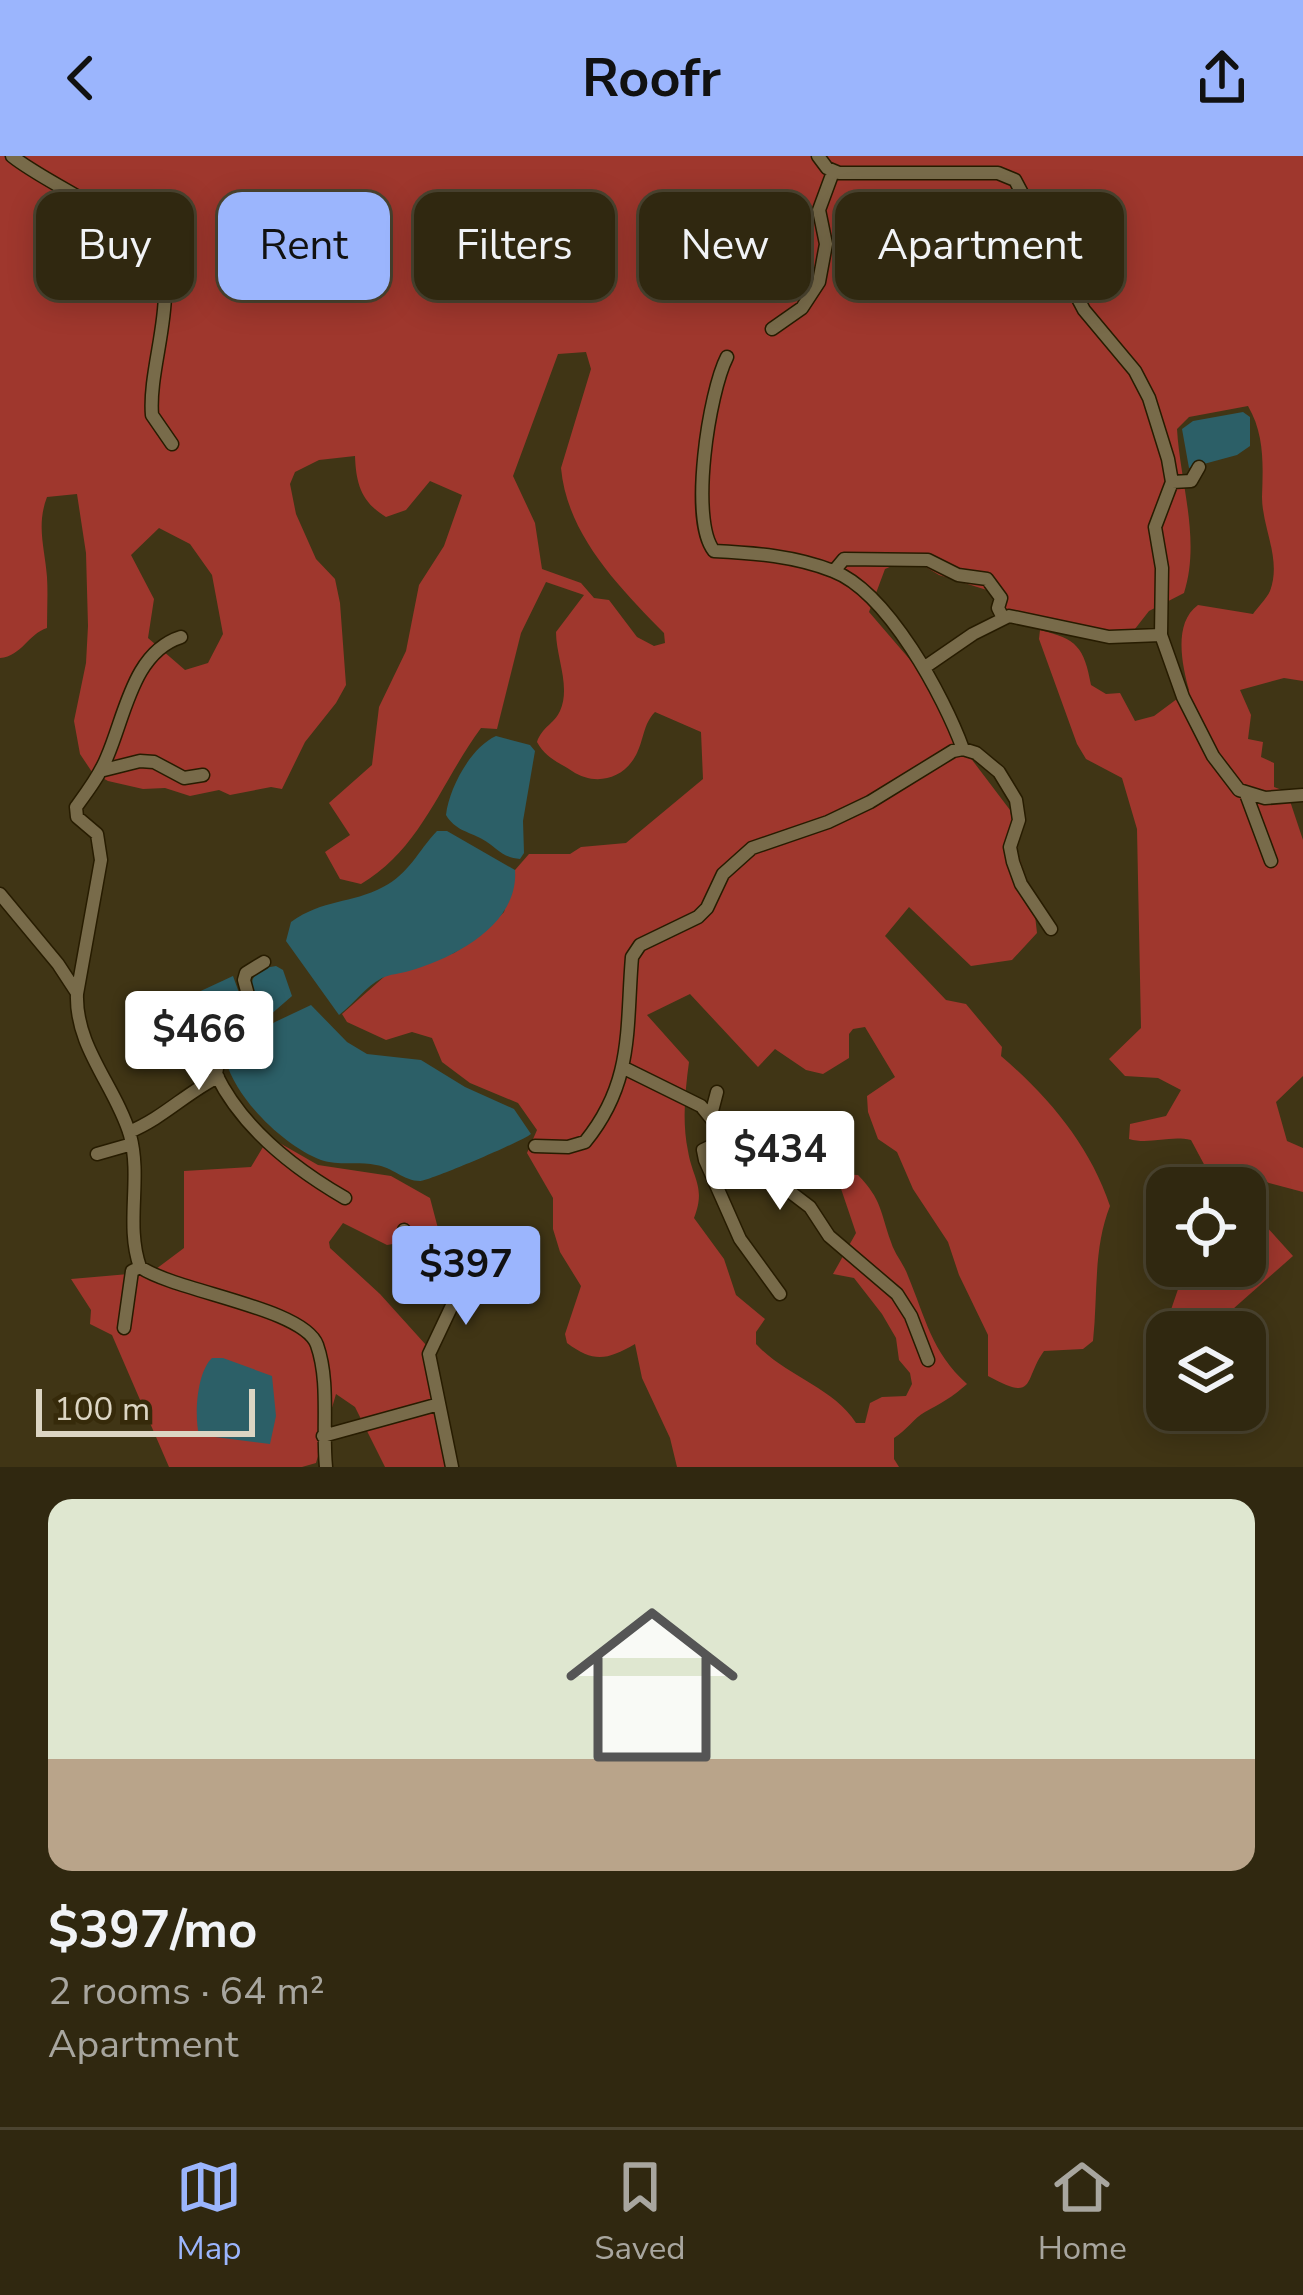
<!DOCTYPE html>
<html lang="en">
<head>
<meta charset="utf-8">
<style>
	body { margin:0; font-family:"Nunito Sans",sans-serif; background:#383019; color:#f1f3f6; height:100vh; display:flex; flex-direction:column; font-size:45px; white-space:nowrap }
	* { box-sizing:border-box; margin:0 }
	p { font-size:39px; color:#a8a69f }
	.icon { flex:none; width:66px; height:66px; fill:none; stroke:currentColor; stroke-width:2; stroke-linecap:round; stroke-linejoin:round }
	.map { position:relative; height:1311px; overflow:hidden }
	.side { display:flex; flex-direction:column; background:#302810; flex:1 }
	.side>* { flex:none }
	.guide { position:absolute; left:36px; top:36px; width:1233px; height:108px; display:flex; gap:24px }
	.fabs { position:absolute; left:1146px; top:1011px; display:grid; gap:24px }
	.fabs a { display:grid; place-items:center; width:120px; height:120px; border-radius:24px; background:#302810; box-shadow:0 6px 30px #0003,0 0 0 3px #4b4430; font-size:60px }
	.scale { position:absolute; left:36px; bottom:30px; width:219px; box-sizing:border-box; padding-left:12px; border:6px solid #dcd5c3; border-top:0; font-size:33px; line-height:42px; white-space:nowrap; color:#dcd5c3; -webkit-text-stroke:9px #362a0a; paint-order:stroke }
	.price { position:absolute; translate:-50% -102px; padding:0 27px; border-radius:12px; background:#fff; color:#222; font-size:39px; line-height:78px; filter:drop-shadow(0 3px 6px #0008) }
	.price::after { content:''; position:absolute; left:50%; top:72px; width:36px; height:27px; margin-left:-18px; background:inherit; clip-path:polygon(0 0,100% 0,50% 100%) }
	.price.current { background:#9bb5fd; color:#111 }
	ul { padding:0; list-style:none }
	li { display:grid; align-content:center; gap:24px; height:636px; padding:0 48px }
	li+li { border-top:3px solid #4b4430 }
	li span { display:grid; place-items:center; height:372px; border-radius:24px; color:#555 }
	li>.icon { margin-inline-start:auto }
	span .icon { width:216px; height:216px; fill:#fffc; stroke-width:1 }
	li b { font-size:51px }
	.pill { padding:0 42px; border-radius:24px; background:#302810; box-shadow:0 6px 30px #0003,0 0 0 3px #4b4430; font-size:42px; line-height:108px }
	.pill.current { background:#9bb5fd; color:#111 }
	header { display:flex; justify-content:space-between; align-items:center; height:156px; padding:0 48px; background:#9bb5fd; color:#111; font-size:54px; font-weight:700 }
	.dock { display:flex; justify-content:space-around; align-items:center; height:168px; border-top:3px solid #4b4430; background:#302810; font-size:33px; color:#a8a69f }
	.dock a { display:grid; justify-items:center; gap:6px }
	.dock .current { color:#9bb5fd }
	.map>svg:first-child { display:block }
	.forest { fill:#9f372d; fill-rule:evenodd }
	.water { fill:#2c5f67 }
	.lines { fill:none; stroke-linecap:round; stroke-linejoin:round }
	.street-casing { stroke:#271c00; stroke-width:15 }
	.street { stroke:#786b4a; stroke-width:12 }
</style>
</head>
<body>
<header><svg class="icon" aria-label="back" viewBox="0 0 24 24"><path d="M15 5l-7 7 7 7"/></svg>Roofr<svg class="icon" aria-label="share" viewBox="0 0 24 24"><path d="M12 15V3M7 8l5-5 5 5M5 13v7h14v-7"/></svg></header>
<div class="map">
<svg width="1303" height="1311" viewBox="0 0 1303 1311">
	<rect width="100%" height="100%" fill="#403515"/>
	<!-- forest -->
	<path class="forest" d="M0 0H1303V525L1284 522 1240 534 1251 559 1248 583 1263 586 1261 601 1274 607V631L1287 636 1303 684V920L1276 946 1287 985 1303 992V1036L1269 1027 1247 1015 1236 1022 1235 1032H1209L1206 1012 1191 984C1169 979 1150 989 1129 983L1130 968 1166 960 1181 934 1158 922 1125 920 1109 903 1141 872 1137 673 1122 622 1086 603 1077 588 1039 483 1040 474C1077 483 1084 491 1091 529L1106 538 1120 537 1135 565 1154 560 1189 534C1182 509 1173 467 1198 449L1253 458C1258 451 1267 442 1270 435 1282 403 1262 372 1262 341 1263 310 1265 279 1248 250L1189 261 1177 273C1180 326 1201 384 1184 437L1149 455 1131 478 1074 473 1004 455 990 435 939 419 911 402 885 413 869 456 918 513 957 584 1010 654 1019 701 1033 742 1037 777 1012 804 971 810 909 751 885 780 946 844 966 848 1002 891 1001 900C1049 941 1090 990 1110 1050 1093 1093 1098 1139 1093 1185L1083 1193 1044 1195C1023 1224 1037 1247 988 1220V1179L959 1119 948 1086 913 1033 897 996 878 983 868 956 867 940 895 921 865 871 853 873 849 878V902L823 918 806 914 775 893 758 911 690 838 647 859 689 906C685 936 682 966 688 995 693 1024 706 1031 694 1062L724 1103 736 1139 765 1163 756 1176V1188C784 1219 833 1231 856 1267H865L870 1247 882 1241 906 1240 912 1228 910 1217 899 1204 896 1182 882 1158 854 1122 833 1118 856 1077 836 1018 858 1019C882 1044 880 1055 891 1086 895 1099 904 1108 908 1120 926 1163 931 1195 967 1228 951 1242 943 1246 925 1256 914 1262 906 1275 894 1282V1303L899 1311H677L670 1282 642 1222 635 1188C607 1204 594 1207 567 1187L565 1178 581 1130 560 1096 553 1073V1042L527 997 537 974 518 947 470 927 442 906 432 882 412 876 386 884 347 866 342 858 385 820 454 797 482 778 504 756 515 714 529 698H570L581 691 626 687 703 623 701 576 655 556C643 568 644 584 636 599 623 624 594 630 572 615 558 606 545 601 537 586 542 571 554 568 560 555 571 531 556 501 556 476L584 439 546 426 521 477 497 573 481 572C441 626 421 693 361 728L340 723 325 696 350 679 329 647 372 609 379 551 406 495 419 429 444 390 462 339 430 325 406 354 386 361C361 346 356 327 355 300L319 304 295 316 290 328 296 358 316 403 335 423 340 447 346 529 336 547 305 586 282 633 271 631 230 639 219 634 190 640 165 632 143 633 108 625 92 616 80 598 74 565 86 507 88 470 86 397 77 338 47 341C36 370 45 392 47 421 48 438 47 455 47 472 28 478 22 500 0 502ZM586 196 591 213 561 312C567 379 620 432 664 477L665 487 654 490 637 481 609 444 594 442 581 427 542 413 535 367 513 320 558 198ZM159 372 190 388 212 419 223 478 208 507 185 514 148 482 154 443 131 399Z
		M269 981 318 1009 391 1020 430 1042 440 1080 387 1089 343 1067 329 1086 330 1092 380 1138 426 1189 446 1311H385L355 1251 336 1238 316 1307 302 1311H169L112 1179 90 1168 91 1154 71 1123 152 1116 184 1092V1015L251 1011Z
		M1245 1047 1293 1100 1207 1176H1167V1186L1163 1177 1186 1110H1245Z"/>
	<!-- water -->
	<path class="water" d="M1243 256 1250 261V290L1237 299 1189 312 1182 273 1193 265Z
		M496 580 530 589 535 595 523 665 524 697 520 703C500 701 497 691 482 683 467 675 455 674 446 659 449 632 471 591 496 580Z
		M437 675H447L515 714C519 769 454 802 409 815 399 818 390 818 382 822 365 831 354 848 339 859L286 785 291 766C323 743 351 748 383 731 409 718 418 695 437 675Z
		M276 810 283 814 292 840 269 860 263 861C250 837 242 814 276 810Z
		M233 820 251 870 206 896 190 885 177 846Z
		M311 849 347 886 367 898 421 904 465 931 514 953 531 978C523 985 429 1025 420 1025 404 1025 392 1011 376 1009 358 1005 338 1010 321 1004 284 990 236 943 226 905L229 898 275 866Z
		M212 1202H223L272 1220 276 1260 270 1288 199 1279C194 1259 197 1216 212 1202Z"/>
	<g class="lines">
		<defs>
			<path id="street" d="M12 0C56 36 166 72 165 137 165 176 149 223 152 259L172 288
				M818 0 827 12 839 17H998L1015 24 1084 154 1135 215 1149 242 1168 303 1172 326 1155 371 1162 412 1161 479 1183 541 1213 600 1239 634 1265 642 1303 639
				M772 173 802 152 819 126 826 88 819 54 833 16
				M727 201C709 236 689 364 714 395 755 397 795 400 833 415 888 436 944 541 963 593
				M1172 326 1191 325 1199 311
				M834 415 844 403 928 404 958 419 987 423 1001 442 998 452 1003 462
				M181 481C133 496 125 560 107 601 100 619 87 636 76 651L77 661 97 678 101 704 77 838C75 891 116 931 130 979 142 1023 125 1068 140 1111 177 1136 304 1152 317 1189 330 1226 322 1272 326 1311
				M925 511 973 478 1009 460 1109 481 1161 479
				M100 615 140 605 154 606 184 622 203 619
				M1246 638 1271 705
				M0 738 58 808 77 837
				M264 806 246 817 244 824 257 872 220 896 216 918C242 972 295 1013 345 1042
				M624 912 701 950 739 997 810 1051 829 1080 897 1138 911 1160 928 1204
				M711 959 717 936
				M129 976C163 962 186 937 218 921
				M728 982 703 994 705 1004 740 1083 780 1138
				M535 990 568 991 585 986C634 926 626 872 632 801L640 789 698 761 707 752 723 718 752 692 828 666 870 646 953 595 963 593 976 597 999 616 1016 644 1019 664 1010 691 1013 706 1021 728 1051 773
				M97 998 132 988
				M404 1074 456 1141 429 1198 452 1311
				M124 1172 132 1115 140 1111
				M323 1280 439 1248"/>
		</defs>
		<!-- street casing -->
		<use href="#street" class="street-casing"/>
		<!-- street -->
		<use href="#street" class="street"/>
	</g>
</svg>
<div class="fabs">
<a><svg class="icon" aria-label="locate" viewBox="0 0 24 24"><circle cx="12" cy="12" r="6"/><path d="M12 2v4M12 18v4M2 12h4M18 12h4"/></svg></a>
<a><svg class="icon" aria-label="layers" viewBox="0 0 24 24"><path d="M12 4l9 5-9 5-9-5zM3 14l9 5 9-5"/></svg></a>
</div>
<div class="scale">100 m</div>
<b class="price" style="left:199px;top:937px">$466</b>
<b class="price" style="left:780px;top:1057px">$434</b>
<b class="price current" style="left:466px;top:1172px">$397</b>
<div class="guide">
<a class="pill">Buy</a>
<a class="pill current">Rent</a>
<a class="pill">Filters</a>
<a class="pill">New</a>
<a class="pill">Apartment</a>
</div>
</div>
<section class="side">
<ul>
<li><span style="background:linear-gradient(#dfe7d0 70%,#b9a48a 0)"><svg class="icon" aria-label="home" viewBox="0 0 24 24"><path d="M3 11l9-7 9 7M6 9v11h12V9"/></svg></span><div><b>$397/mo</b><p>2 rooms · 64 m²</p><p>Apartment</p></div></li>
</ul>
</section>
<nav class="dock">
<a class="current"><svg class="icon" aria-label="map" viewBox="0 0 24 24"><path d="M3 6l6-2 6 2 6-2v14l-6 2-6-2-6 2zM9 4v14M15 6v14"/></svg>Map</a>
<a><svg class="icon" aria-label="saved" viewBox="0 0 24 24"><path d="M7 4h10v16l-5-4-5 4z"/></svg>Saved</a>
<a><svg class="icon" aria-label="home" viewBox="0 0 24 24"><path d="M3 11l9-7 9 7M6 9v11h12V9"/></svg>Home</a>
</nav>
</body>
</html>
